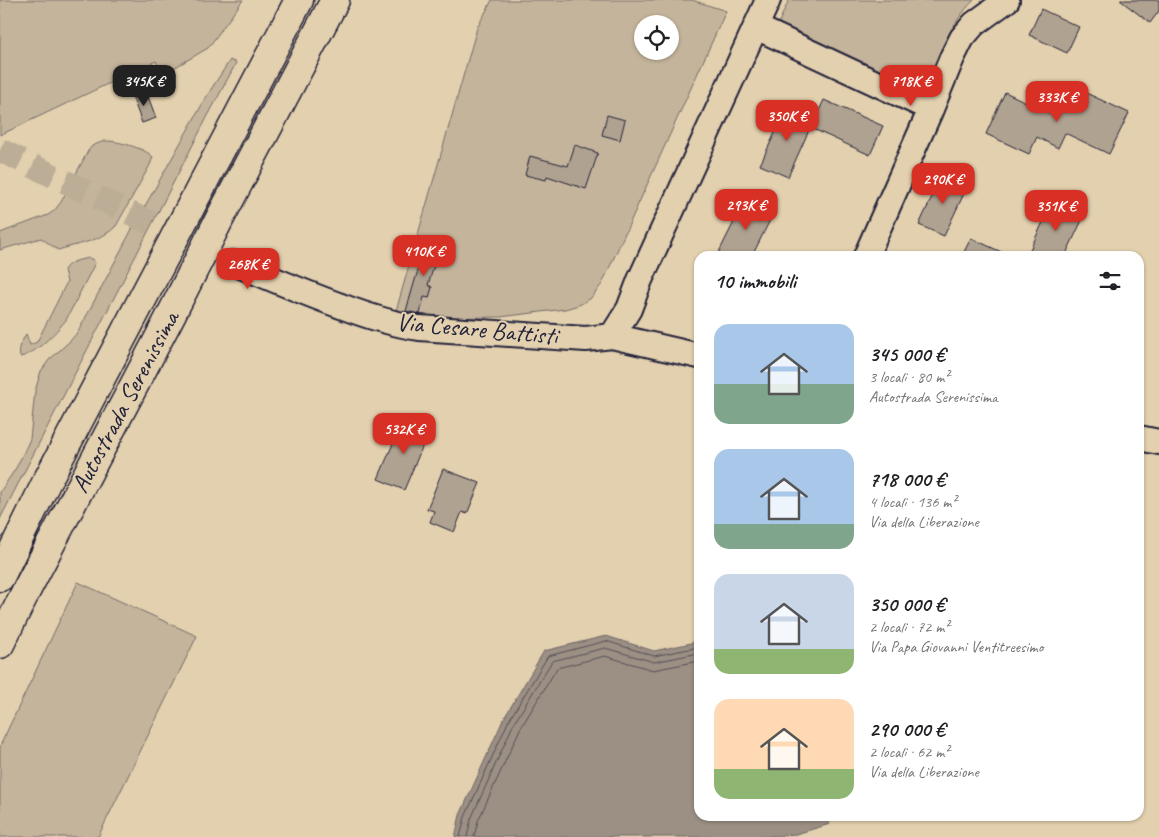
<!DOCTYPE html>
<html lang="it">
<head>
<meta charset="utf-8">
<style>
	body { margin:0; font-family:Caveat,sans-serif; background:#f2f2f2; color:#202124; height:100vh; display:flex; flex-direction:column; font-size:19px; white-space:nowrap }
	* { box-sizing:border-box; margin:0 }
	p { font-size:16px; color:#757577 }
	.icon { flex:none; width:28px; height:28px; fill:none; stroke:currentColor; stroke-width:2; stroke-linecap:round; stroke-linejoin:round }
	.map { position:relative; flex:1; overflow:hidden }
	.sheet { position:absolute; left:694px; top:251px; width:450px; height:570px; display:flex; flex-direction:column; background:#fff; border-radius:15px; box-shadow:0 1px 4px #0004 }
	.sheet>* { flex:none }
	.tools { position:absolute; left:634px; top:15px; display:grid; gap:10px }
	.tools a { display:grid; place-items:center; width:45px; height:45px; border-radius:50%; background:#fff; box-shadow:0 1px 4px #0004; font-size:25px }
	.price { position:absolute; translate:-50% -42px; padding:0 11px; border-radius:10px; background:#d93025; color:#fff; font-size:16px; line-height:32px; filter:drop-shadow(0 1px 2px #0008) }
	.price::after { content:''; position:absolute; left:50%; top:30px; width:15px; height:11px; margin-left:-8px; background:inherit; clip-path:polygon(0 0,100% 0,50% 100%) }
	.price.current { background:#222; color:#fff }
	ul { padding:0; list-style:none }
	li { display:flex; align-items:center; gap:15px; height:125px; padding:0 20px }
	li span { display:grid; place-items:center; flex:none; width:140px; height:100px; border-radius:15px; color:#555 }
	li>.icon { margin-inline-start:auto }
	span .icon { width:60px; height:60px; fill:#fffc; stroke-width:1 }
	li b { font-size:21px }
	h2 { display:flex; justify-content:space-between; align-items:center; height:60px; padding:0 20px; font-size:21px }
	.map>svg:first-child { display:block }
	.green { fill:#c4b49b; stroke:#736b6b; fill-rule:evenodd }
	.water { fill:#9c9084; stroke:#6b6467 }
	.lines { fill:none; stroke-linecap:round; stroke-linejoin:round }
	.shore { stroke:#534e58; stroke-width:1 }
	.building { fill:#b0a290; stroke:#22223b }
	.minor-tunnel { stroke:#bcad97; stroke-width:24; stroke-dasharray:24 12; stroke-linecap:butt }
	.minor-casing { stroke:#22223b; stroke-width:28 }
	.highway-casing { stroke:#22223b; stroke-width:31 }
	.minor { stroke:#e3d0ae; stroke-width:24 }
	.highway { stroke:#e3d0ae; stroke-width:28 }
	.labels { text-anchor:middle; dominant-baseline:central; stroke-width:4; stroke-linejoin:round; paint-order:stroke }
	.street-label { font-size:25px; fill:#22223b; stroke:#e3d0ae }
</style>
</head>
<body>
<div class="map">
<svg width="1159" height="837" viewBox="0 0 1159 837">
	<rect width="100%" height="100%" fill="#e3d0ae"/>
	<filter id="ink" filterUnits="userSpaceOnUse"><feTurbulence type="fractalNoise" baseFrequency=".02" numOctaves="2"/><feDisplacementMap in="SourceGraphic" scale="10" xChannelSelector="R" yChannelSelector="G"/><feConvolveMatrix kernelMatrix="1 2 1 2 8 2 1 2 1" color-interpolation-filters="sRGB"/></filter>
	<g filter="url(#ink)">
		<!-- green -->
		<path class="green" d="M0 0H243L208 48 162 75 156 61 0 135Z
			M492 0H692L726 11 602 284 590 299 579 305 565 309 500 317 423 318 396 311 477 28ZM642 24H670V51H642Z
			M789 0H974C949 25 937 58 923 91L778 24Z
			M230 60 236 63 201 129 0 519V492L16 468 24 452 30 439 35 391 41 371 49 360 70 341 78 332 131 231 208 94Z
			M104 141C115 140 145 148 153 157L150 165 116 226C102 241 77 244 58 250L41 238 0 250V233L48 215 54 211 61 202 88 151 92 146Z
			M89 258 93 260 95 263 66 320C56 332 36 354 20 357L19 347 26 334 30 345 37 342 67 282 64 270C69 261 80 260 89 258Z
			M78 582 197 636 98 837H0V746Z"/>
		<!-- water -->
		<path class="water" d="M606 636 654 651 696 642 699 643V816H826L830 824 796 834 763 837H455L460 815 503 720 544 651Z"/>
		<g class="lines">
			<!-- shore -->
			<path class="shore" d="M460 837 465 817 508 722 548 656 606 641 654 656 699 647
				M467 837 471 819 513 725 552 661 605 648 654 662 699 653
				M474 837 478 821 520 729 557 668 605 656 653 670 699 661"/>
		</g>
		<!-- building -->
		<path class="building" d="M1120 0H1159V11L1150 23Z
			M1041 9 1079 27 1067 53 1029 35Z
			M146 91 156 118 142 123 132 96Z
			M1005 92 1051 114 1058 100 1076 109 1084 92 1129 113 1109 154 1065 133 1058 148 1037 137 1029 154 986 134Z
			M824 100 883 126 870 155 811 128Z
			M787 107 814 119 788 177 760 165Z
			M607 115 625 120 620 140 602 135Z
			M575 145 598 153 586 189 547 176 546 180 525 175 530 156 568 166Z
			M943 173 968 185 944 236 919 225Z
			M745 200 773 214 752 256H717Z
			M1053 201 1084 216 1065 256H1027Z
			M971 238 1010 256H962Z
			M427 239 441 243 428 285 432 287 429 298 424 297 420 314 406 311Z
			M403 420 429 431 404 490 378 479Z
			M443 469 480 483 467 514 462 512 454 532 430 522 434 511 427 509Z"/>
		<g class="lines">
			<!-- minor-tunnel -->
			<path class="minor-tunnel" d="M0 150 233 263"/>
			<defs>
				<path id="minor" d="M756 27 931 109
					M866 256 931 109 952 58 962 38 974 24 1007 0
					M233 263C269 277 304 293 341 306 367 316 392 324 419 328L586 339 612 336 699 356
					M612 336 629 309 640 280 768 0
					M1139 438 1159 442"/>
				<path id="highway" d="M0 577 46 483 299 0
					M0 644 26 591 170 317 220 218 335 0"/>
			</defs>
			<!-- minor casing -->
			<use href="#minor" class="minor-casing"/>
			<!-- highway casing -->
			<use href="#highway" class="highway-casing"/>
			<!-- minor -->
			<use href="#minor" class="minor"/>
			<!-- highway -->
			<use href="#highway" class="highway"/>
		</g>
	</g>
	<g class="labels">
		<!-- street labels -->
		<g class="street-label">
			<text transform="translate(477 329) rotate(5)">Via Cesare Battisti</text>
			<text transform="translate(125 402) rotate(-62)">Autostrada Serenissima</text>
		</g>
	</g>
</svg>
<div class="tools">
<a><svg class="icon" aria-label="locate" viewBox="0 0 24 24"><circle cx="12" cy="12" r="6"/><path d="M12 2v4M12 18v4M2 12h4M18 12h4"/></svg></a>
</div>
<b class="price current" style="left:144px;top:107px">345K €</b>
<b class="price" style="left:911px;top:107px">718K €</b>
<b class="price" style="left:1057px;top:123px">333K €</b>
<b class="price" style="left:787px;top:142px">350K €</b>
<b class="price" style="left:943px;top:205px">290K €</b>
<b class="price" style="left:746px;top:231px">293K €</b>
<b class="price" style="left:1056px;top:232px">351K €</b>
<b class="price" style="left:424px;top:277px">410K €</b>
<b class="price" style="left:248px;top:290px">268K €</b>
<b class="price" style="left:404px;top:455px">532K €</b>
<section class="sheet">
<h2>10 immobili<svg class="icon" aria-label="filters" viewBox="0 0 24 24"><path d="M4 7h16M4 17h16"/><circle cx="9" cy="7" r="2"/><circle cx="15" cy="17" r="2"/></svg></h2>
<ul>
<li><span style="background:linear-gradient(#a9c7e8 60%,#7fa58c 0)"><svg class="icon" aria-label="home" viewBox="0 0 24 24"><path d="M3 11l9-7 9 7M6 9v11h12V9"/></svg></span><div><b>345 000 €</b><p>3 locali · 80 m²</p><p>Autostrada Serenissima</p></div></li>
<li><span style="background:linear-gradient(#a9c7e8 75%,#7fa58c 0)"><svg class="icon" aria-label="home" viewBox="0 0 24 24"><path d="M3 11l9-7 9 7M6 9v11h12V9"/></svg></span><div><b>718 000 €</b><p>4 locali · 136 m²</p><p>Via della Liberazione</p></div></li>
<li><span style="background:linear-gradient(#c9d6e8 75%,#8fb573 0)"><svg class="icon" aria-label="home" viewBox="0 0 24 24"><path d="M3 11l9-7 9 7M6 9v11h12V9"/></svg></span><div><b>350 000 €</b><p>2 locali · 72 m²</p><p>Via Papa Giovanni Ventitreesimo</p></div></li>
<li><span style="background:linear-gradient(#ffd9b3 70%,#8fb573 0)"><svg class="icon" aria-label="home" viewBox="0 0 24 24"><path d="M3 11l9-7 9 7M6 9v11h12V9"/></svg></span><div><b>290 000 €</b><p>2 locali · 62 m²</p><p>Via della Liberazione</p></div></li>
</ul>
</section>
</div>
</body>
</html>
